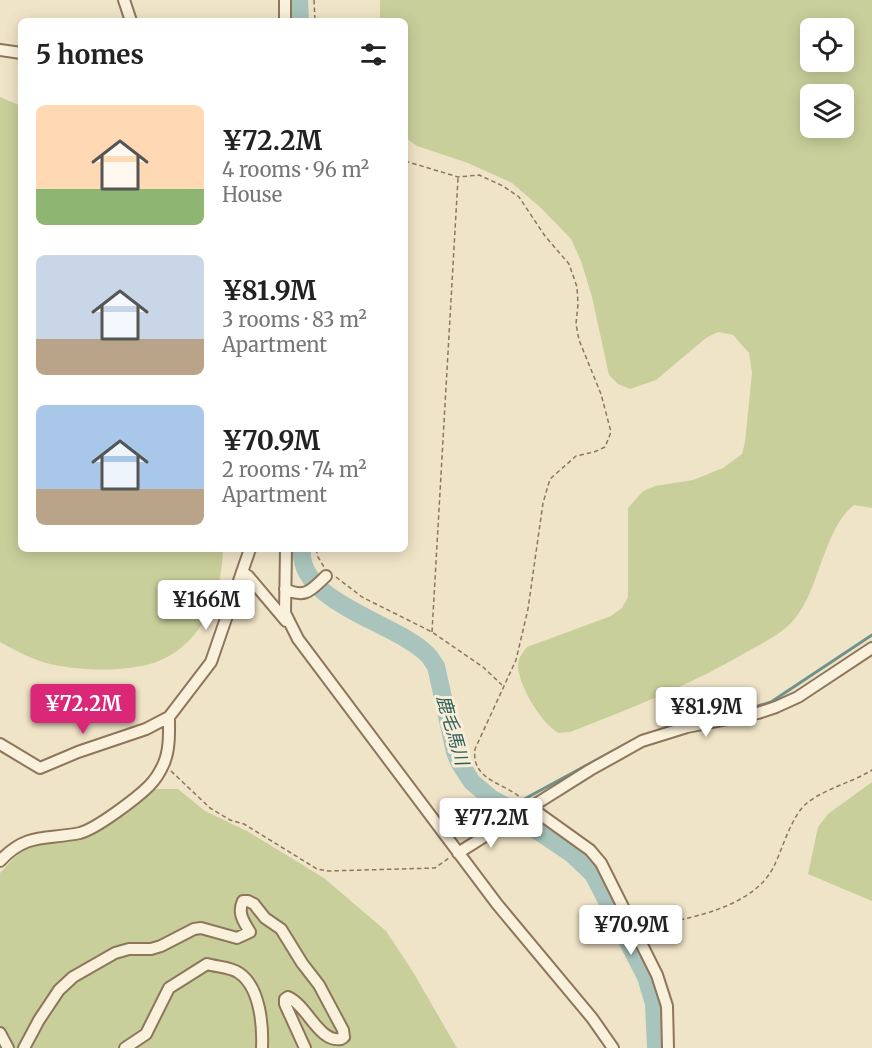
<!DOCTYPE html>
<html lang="en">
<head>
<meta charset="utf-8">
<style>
	body { margin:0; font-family:Merriweather,"Noto Sans JP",serif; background:#f6f6f6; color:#222; height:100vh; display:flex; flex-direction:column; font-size:22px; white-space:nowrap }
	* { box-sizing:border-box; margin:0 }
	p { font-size:20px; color:#767676 }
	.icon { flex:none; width:33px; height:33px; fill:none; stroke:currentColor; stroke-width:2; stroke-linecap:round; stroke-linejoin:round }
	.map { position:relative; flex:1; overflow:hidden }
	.drawer { position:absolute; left:18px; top:18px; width:390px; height:534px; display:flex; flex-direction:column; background:#fff; border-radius:9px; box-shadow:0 3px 15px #0003 }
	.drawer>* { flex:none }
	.buttons { position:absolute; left:800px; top:18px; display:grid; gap:12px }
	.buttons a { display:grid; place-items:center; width:54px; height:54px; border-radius:9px; background:#fff; box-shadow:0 3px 15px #0003; font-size:30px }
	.price { position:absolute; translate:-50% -51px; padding:0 14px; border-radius:6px; background:#fff; color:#222; font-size:20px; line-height:39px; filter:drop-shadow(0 2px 3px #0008) }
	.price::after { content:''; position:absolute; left:50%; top:36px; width:18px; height:14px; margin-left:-9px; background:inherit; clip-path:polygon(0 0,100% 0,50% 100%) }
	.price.on { background:#db2777; color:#fff }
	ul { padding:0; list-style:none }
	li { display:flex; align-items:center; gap:18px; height:150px; padding:0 18px }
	li span { display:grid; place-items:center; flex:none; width:168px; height:120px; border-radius:9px; color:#555 }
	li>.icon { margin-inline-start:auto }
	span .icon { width:72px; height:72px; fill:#fffc; stroke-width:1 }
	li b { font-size:26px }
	h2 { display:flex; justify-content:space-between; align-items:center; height:72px; padding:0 18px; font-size:26px }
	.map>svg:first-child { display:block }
	.green { fill:#c9cf9b; fill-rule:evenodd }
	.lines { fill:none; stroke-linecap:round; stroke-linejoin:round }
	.stream { stroke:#6f938a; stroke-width:3 }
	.river { stroke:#a9c4bc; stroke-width:18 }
	.minor-casing { stroke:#8d765c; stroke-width:14 }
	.path { stroke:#8d765c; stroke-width:1.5; stroke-dasharray:4.5 3; stroke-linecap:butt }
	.minor { stroke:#faf1dc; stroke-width:10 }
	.labels { text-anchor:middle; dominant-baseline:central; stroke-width:6; stroke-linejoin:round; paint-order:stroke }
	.water-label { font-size:18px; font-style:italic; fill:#2f5d5a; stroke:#f7eed8 }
</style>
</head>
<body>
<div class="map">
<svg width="872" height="1048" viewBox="0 0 872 1048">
	<rect width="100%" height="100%" fill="#f0e4c8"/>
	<!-- green -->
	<path class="green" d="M380 0H872V508L854 505C826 526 820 583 799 613 787 631 770 639 752 649 695 683 632 708 570 732L559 733C542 725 517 683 518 664 519 657 523 652 527 647L611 616 622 608 628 597V508L643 491 655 486 693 480 723 468 742 454 745 442 752 373 749 353 733 335 718 332 706 338 656 380 630 389 618 384 609 375 592 297 581 261 571 239 541 208 512 183 468 163 417 146 406 138 405 21H380ZM843 28V62H810V28ZM843 94V128H810V94Z
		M0 97 21 106V549H223C222 592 204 642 161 660 134 672 89 671 60 666 39 663 18 652 0 642Z
		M872 782V901L808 874 818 827 828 814Z
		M153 789H178L205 811 247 831 324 878 386 931 413 972 457 1048H0V873C11 861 23 847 40 843 57 840 75 843 90 836 114 825 134 805 153 789Z"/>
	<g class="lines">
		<!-- stream -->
		<path class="stream" d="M742 711 771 702 872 635
			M695 720 718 716
			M505 806 517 803 635 739"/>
		<!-- river -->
		<path class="river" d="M299 0 300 21
			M302 549C297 603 398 623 428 655 431 658 433 663 436 666L455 752 459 762 472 782 492 799 505 806 535 829 572 854 593 874 646 977 654 1004 656 1048"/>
		<defs>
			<path id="minor" d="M124 0 131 21
				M285 21V0
				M0 50 21 53
				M286 549 285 613 298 639 497 904 592 1018 613 1048
				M242 572 248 576 286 621
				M285 589C306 599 311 590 326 576
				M0 744 40 768 78 752 146 729 169 717 211 662 250 549
				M530 807 590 850 601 863 657 975 667 1006 668 1048
				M458 853 590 770 642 741 687 727 758 713 776 707 798 697 872 648
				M0 861C27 832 46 840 80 833 96 829 137 798 149 786 155 780 161 770 164 763 170 749 169 731 169 717
				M0 1033 8 1048
				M24 1048 39 1020 59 990 73 977 115 953 129 949H151L161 946 194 929 201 928 237 938 250 932C244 922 237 913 243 901H248L254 904 265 918 281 929 302 963 319 985 343 1030 344 1037 341 1039C319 1043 307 1005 288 997L285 999V1004L305 1048
				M125 1048 146 1034 169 988 207 964C217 967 231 967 239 973 260 987 263 1025 262 1048"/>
		</defs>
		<!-- minor casing -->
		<use href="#minor" class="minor-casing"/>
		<!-- path -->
		<path class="path" d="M314 0 315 21
			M405 161 458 177 479 175 503 186 519 197 545 236 569 264 577 287 578 304 576 324 579 340 601 394 611 432 605 447 594 452 576 456 550 479 543 503 528 609 516 660 475 749C471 781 504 782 522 799
			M316 549 318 557 324 567
			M336 577 362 597 432 632 483 667 502 685
			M432 632 458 178
			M171 771 210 808 230 820 244 824 317 869 328 871 435 868 449 858
			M643 927C686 919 755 909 775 864 783 847 792 815 807 803 826 788 851 783 872 770"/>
		<!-- minor -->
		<use href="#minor" class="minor"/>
	</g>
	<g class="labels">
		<!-- water labels -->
		<g class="water-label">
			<text transform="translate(453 730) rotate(74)">鹿毛馬川</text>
		</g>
	</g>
</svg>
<div class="buttons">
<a><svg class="icon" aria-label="locate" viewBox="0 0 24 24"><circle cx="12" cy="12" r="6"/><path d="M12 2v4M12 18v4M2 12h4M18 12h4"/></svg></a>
<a><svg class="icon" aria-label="layers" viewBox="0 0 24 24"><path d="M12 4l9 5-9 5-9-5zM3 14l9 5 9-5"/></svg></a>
</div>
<b class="price" style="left:206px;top:631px">¥166M</b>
<b class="price on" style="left:83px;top:735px">¥72.2M</b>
<b class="price" style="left:706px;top:738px">¥81.9M</b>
<b class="price" style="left:491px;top:849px">¥77.2M</b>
<b class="price" style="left:631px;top:956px">¥70.9M</b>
<section class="drawer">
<h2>5 homes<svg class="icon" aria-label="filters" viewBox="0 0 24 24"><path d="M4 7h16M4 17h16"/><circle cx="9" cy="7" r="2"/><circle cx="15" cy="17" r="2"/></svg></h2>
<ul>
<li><span style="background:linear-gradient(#ffd9b3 70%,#8fb573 0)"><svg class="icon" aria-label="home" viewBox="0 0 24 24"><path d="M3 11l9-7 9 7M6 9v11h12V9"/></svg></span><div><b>¥72.2M</b><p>4 rooms · 96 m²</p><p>House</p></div></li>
<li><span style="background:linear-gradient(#c9d6e8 70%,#b9a48a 0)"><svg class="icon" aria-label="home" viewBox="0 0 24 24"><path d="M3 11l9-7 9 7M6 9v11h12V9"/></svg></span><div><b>¥81.9M</b><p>3 rooms · 83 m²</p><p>Apartment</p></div></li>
<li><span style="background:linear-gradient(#a9c7e8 70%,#b9a48a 0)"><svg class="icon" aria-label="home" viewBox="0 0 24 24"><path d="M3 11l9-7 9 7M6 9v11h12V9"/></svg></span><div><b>¥70.9M</b><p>2 rooms · 74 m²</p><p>Apartment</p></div></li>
</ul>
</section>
</div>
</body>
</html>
